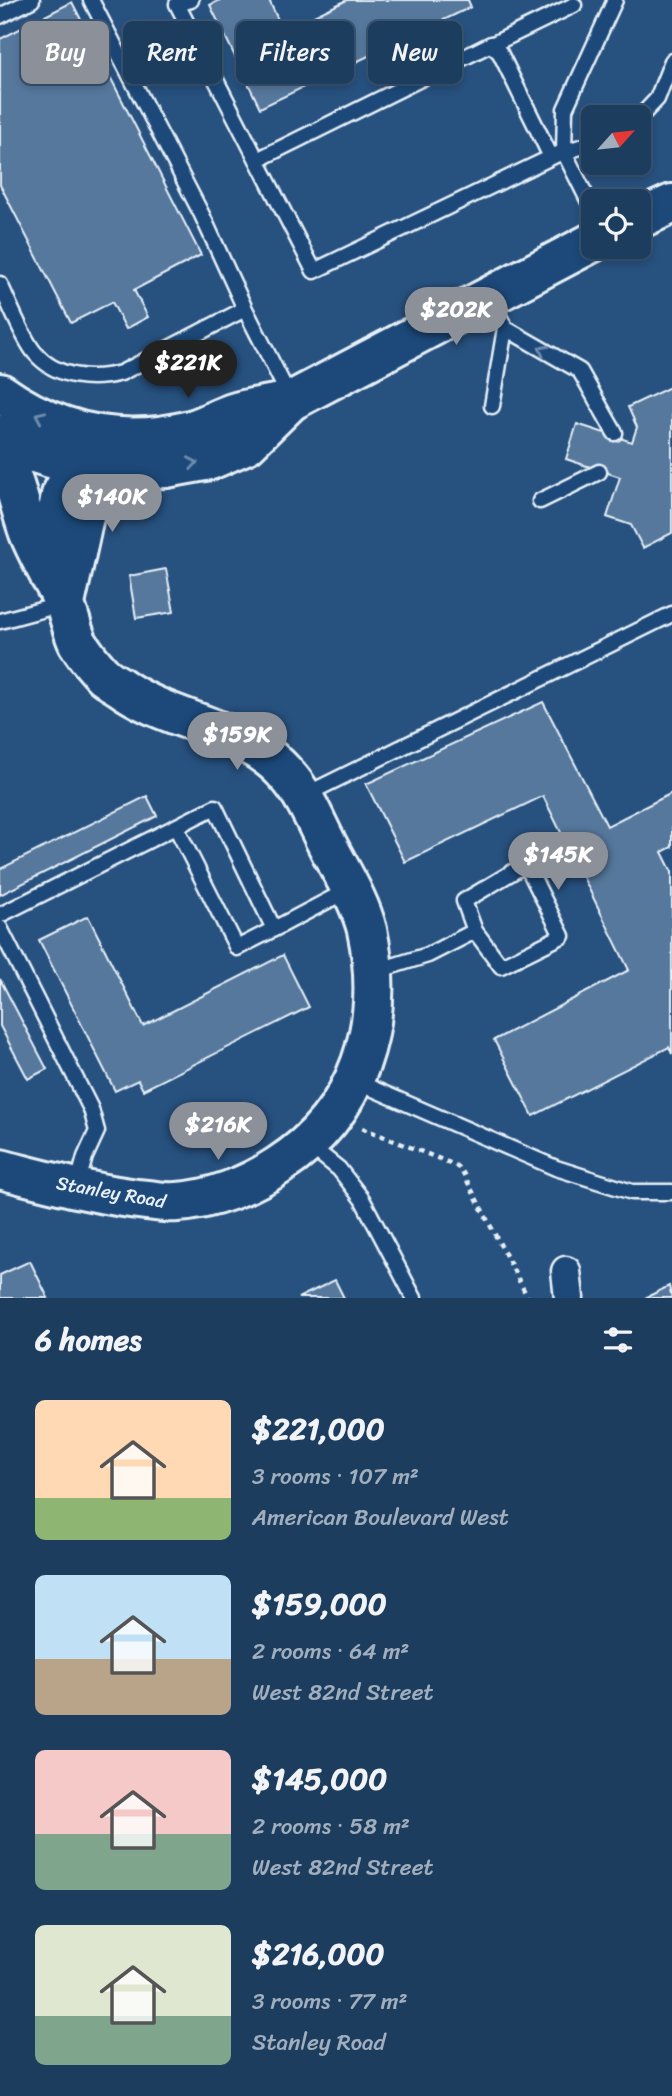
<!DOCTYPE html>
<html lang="en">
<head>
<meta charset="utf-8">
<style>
	body { margin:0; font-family:Sriracha,sans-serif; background:#2a4868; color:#f1f3f6; height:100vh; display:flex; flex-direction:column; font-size:26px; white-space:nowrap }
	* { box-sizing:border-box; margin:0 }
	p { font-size:23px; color:#a0aebd }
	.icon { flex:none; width:38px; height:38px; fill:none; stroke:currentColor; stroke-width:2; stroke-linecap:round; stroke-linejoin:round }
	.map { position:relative; height:1298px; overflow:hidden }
	.drawer { display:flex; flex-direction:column; background:#1d3d5f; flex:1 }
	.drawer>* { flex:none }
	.guide { position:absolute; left:21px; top:21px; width:630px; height:63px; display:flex; gap:14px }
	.needle { width:46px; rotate:63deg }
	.buttons { position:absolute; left:581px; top:105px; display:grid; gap:14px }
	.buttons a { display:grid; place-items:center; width:70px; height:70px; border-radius:10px; background:#1d3d5f; box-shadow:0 4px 10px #0003,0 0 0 2px #3b5674; font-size:35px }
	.price { position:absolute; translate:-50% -60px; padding:0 16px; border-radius:24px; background:#8c9099; color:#fff; font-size:23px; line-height:46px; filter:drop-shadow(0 2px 4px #0008) }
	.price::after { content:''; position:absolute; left:50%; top:42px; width:21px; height:16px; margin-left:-10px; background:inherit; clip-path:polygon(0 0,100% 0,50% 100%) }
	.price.active { background:#222; color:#fff }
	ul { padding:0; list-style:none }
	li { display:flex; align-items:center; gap:21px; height:175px; padding:0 35px }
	li span { display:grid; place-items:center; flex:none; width:196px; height:140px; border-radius:10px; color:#555 }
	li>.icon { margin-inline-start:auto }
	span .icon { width:84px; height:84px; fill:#fffc; stroke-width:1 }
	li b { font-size:30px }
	h2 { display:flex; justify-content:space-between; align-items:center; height:84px; padding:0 35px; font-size:30px }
	.pill { padding:0 24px; border-radius:10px; background:#1d3d5f; box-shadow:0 4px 10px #0003,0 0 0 2px #3b5674; font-size:24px; line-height:63px }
	.pill.active { background:#8c9099; color:#fff }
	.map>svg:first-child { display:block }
	.building { fill:#57789d; stroke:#e8f1f8; stroke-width:2 }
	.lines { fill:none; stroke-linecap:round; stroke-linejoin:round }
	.lane-casing { stroke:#e8f1f8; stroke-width:19 }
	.street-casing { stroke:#e8f1f8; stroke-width:33 }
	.secondary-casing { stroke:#e8f1f8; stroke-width:44 }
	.path { stroke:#e8f1f8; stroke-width:4.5; stroke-dasharray:5 5; stroke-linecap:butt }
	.lane { stroke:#1f4a7a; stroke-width:14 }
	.street { stroke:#1f4a7a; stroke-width:28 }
	.secondary { stroke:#1f4a7a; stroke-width:38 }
	.oneway { stroke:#6f8dac }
	.labels { text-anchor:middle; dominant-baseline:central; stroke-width:5; stroke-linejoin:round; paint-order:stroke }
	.street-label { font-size:19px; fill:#e8f1f8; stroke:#1f4a7a }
</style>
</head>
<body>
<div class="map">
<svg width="672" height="1298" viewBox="0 0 672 1298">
	<rect width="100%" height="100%" fill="#27517f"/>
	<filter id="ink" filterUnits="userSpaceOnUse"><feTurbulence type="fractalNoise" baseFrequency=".0143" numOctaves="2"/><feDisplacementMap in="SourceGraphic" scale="14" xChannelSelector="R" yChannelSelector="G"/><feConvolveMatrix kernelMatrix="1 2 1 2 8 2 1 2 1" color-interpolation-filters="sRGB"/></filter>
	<g filter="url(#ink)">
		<!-- building -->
		<path class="building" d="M220 0H269L283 31 347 0H468L471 7 260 108 210 5Z
			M72 2 201 255 134 290 148 317 126 329 112 302 71 323 0 185V39Z
			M672 386V533L643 548 631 525 607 517 620 477 566 459 577 424 632 442 637 427 628 407Z
			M166 569 174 612 136 618 129 576Z
			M543 702 607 826 672 793V847L662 852 672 872V1054L669 1047 533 1116 494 1040 629 970 543 796 405 862 366 784Z
			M147 796 157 816 0 895V869Z
			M88 916 143 1026 283 955 309 1007 143 1090 138 1080 115 1091 39 940Z
			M0 979 47 1069 28 1079 0 1026Z
			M30 1261 48 1298H0V1275Z
			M335 1280 344 1298H298Z
			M669 1286 672 1298H645Z"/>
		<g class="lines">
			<defs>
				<path id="lane" d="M191 0 177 4 314 271 558 154 593 143
					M0 16 32 0
					M491 45 574 5
					M639 118 657 99 672 61
					M257 160 491 44 500 53 551 157
					M593 210 564 152 565 109 615 0
					M0 284C8 301 24 341 35 353 56 378 92 381 121 373L245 309 202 215 91 0
					M490 298 505 328 580 371 615 433
					M245 309 290 398
					M492 406 505 328
					M540 501 599 472
					M0 621 63 604
					M303 796 672 614
					M176 827 237 948 274 929
					M0 915 215 807 274 929 348 890
					M0 928 91 1109 97 1131 85 1157 77 1186
					M373 972 428 955 475 931 501 966 562 936 526 864 464 901 475 931
					M355 1081 556 1168 632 1192H672
					M309 1145 339 1169 362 1199 414 1298"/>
				<path id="street" d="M566 1271 569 1298"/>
				<path id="secondary" d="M639 219 672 204
					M0 393C59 435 124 448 194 429 207 425 220 417 233 413 252 407 272 405 291 401
					M0 435 31 452 77 466 122 470 166 468 210 460 247 444 291 401 593 242
					M0 449C14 476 19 505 29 533 39 558 53 580 64 603 70 616 72 631 78 643 84 653 92 663 100 672 105 678 112 682 119 686 171 724 244 725 287 775 306 796 316 823 329 848 342 873 360 902 367 930 387 1023 360 1113 278 1166 249 1185 212 1200 177 1202 167 1203 157 1201 147 1200 97 1195 48 1181 0 1169
					M50 577 49 556 61 495 77 466 82 443
					M65 604 88 498 77 466"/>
			</defs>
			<!-- lane casing -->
			<use href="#lane" class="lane-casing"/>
			<!-- street casing -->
			<use href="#street" class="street-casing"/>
			<!-- secondary casing -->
			<use href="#secondary" class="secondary-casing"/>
			<!-- path -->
			<path class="path" d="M362 1128 455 1165 462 1171 528 1298"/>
			<!-- lane -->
			<use href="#lane" class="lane"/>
			<!-- street -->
			<use href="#street" class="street"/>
			<!-- secondary -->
			<use href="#secondary" class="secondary"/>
		</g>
		<!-- one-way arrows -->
		<defs><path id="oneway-chevron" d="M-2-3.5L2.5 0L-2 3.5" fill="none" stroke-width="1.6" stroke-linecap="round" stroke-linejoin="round" transform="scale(1.75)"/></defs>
		<g class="oneway">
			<use href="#oneway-chevron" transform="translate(543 350) rotate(-151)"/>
			<use href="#oneway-chevron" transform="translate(40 416) rotate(-156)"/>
			<use href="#oneway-chevron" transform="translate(193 463) rotate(-11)"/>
		</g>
	</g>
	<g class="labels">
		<!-- street labels -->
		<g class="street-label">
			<text transform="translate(111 1192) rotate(10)">Stanley Road</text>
		</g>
	</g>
</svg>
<div class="buttons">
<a><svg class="needle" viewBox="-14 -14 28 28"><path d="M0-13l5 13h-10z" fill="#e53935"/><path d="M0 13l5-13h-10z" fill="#a0aebd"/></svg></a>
<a><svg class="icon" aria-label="locate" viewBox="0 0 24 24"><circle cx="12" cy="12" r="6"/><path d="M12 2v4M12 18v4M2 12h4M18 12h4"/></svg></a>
</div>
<b class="price" style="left:456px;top:347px">$202K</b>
<b class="price active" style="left:188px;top:400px">$221K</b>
<b class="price" style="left:112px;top:534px">$140K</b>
<b class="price" style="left:237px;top:772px">$159K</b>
<b class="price" style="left:558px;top:892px">$145K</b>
<b class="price" style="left:218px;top:1162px">$216K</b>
<div class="guide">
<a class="pill active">Buy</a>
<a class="pill">Rent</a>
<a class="pill">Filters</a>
<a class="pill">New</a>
</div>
</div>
<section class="drawer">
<h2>6 homes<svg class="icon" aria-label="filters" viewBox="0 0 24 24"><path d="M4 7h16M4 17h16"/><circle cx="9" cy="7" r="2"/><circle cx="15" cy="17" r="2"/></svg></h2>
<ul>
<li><span style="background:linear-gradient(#ffd9b3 70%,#8fb573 0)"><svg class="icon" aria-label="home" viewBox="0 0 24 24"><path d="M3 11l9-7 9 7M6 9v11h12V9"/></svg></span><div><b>$221,000</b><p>3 rooms · 107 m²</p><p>American Boulevard West</p></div></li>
<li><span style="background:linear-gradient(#bfe0f5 60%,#b9a48a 0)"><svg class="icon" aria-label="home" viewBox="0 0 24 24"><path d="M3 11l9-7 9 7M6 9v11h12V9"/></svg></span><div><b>$159,000</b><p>2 rooms · 64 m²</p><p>West 82nd Street</p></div></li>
<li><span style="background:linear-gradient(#f6c9c9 60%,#7fa58c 0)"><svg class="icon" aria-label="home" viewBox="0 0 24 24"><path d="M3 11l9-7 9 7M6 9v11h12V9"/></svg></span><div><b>$145,000</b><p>2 rooms · 58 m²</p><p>West 82nd Street</p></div></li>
<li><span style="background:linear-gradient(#dfe7d0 65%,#7fa58c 0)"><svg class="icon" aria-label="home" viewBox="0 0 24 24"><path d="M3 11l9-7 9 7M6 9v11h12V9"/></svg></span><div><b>$216,000</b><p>3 rooms · 77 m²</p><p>Stanley Road</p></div></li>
</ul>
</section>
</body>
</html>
